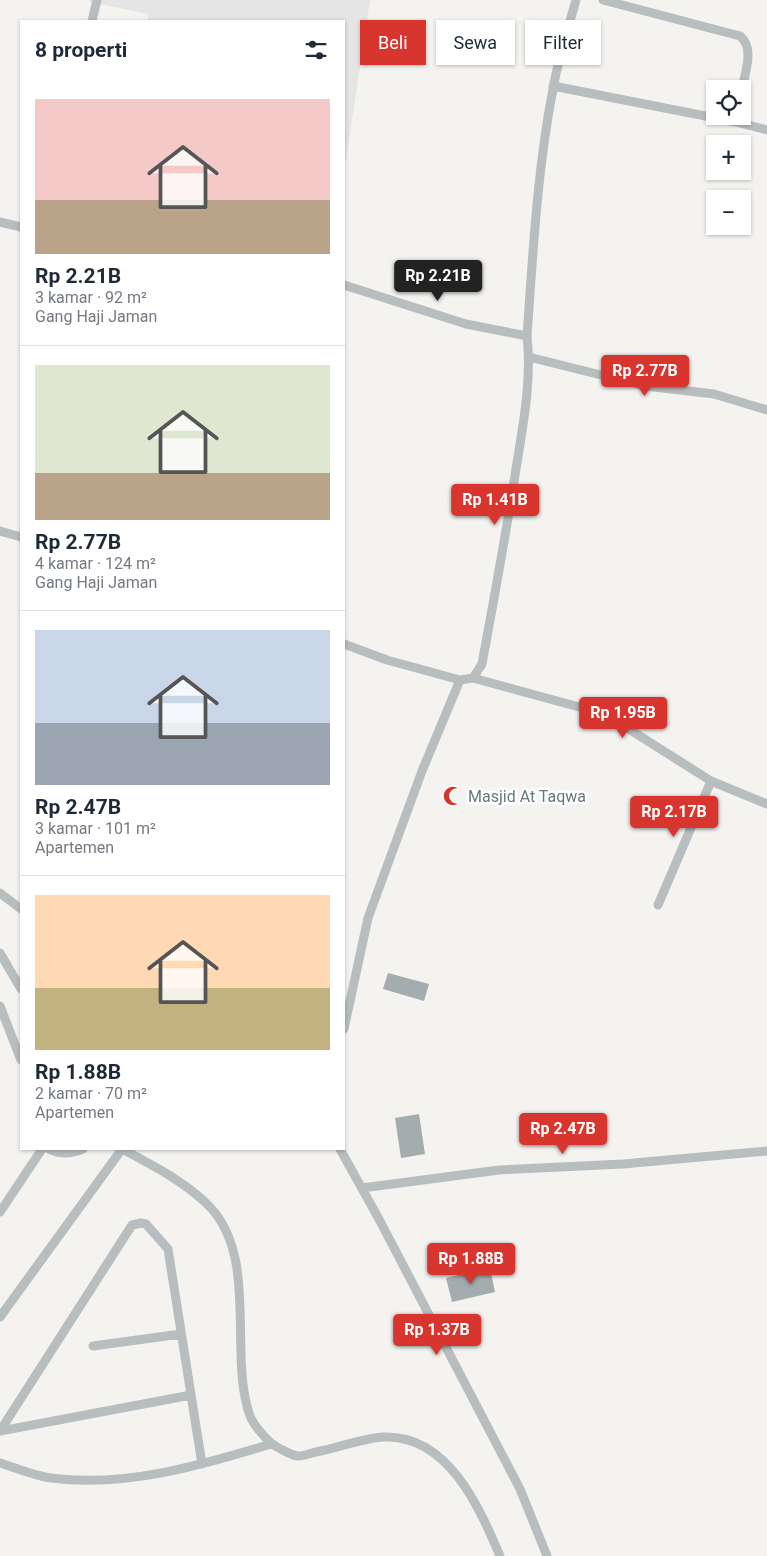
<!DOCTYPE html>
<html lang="id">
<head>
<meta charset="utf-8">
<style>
	body { margin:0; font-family:Roboto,sans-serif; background:#f6f6f7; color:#1f2937; height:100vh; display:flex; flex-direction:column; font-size:19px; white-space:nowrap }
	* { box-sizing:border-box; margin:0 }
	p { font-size:16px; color:#747a83 }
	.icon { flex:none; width:28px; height:28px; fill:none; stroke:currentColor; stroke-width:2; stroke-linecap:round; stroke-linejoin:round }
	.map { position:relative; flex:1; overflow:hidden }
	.sheet { position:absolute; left:20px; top:20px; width:325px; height:1130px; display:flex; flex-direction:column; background:#fff; border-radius:0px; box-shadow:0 1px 4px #0004 }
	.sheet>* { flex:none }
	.guide { position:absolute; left:360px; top:20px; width:331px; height:45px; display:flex; gap:10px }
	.controls { position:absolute; left:706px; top:80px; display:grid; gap:10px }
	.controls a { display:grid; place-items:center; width:45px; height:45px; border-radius:0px; background:#fff; box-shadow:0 1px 4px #0004; font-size:25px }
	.price { position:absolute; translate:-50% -42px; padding:0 11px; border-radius:5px; background:#d7352d; color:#fff; font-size:16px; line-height:32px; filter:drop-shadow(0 1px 2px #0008) }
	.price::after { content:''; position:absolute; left:50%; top:30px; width:15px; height:11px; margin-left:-8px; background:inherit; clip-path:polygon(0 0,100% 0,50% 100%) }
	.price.selected { background:#222; color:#fff }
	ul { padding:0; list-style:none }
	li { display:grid; align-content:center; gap:10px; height:265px; padding:0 15px }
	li+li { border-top:1px solid #e0e1e3 }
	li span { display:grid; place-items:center; height:155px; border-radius:0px; color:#555 }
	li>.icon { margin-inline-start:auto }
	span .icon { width:90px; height:90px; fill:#fffc; stroke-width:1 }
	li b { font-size:21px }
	h2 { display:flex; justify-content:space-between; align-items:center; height:60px; padding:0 15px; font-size:21px }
	.chip { padding:0 18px; border-radius:0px; background:#fff; box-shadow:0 1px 4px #0004; font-size:18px; line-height:45px }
	.chip.selected { background:#d7352d; color:#fff }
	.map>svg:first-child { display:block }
	.built { fill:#e4e5e4 }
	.building { fill:#a3acaf }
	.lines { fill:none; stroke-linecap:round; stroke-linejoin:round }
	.minor { stroke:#b8bec0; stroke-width:9 }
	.labels { text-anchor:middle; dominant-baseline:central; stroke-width:5; stroke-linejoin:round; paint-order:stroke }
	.poi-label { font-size:16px; fill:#65787f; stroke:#fff; text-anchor:start }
</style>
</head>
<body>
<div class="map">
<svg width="767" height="1556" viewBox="0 0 767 1556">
	<rect width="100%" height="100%" fill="#f4f3f0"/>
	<!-- built -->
	<path class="built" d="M90 0H370L346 160 344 159V21H148V14L90 2Z"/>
	<!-- building -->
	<path class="building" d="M388 973 429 984 424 1001 383 989Z
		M419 1114 425 1154 401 1158 395 1118Z
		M490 1268 495 1292 452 1302 446 1278Z"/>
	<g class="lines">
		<!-- minor -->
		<path class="minor" d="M603 0 740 36C755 48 745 72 742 89
			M92 21 97 0
			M553 86 736 122 767 130
			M0 222 21 227
			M344 285 466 324 527 336
			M529 357 645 386 714 394 767 410
			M0 531 21 537
			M344 644 387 660 460 680
			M473 678 605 714 711 781 767 804
			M0 893 21 909
			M658 905 711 781
			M0 953 21 989
			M0 1006 21 1060
			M344 1029 368 918 422 771 460 680 473 678 482 664C494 599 506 534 516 469 523 425 532 380 527 336 533 253 537 171 553 89 558 59 568 29 576 0
			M49 1149C61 1155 72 1154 83 1149
			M122 1149C152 1165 186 1182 210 1207 259 1259 228 1355 250 1416 253 1424 264 1437 271 1443 276 1447 291 1455 298 1456 305 1456 314 1452 321 1451 339 1447 366 1438 383 1437 448 1434 479 1507 500 1556
			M340 1149 380 1221 520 1489 547 1556
			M362 1188 499 1170 623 1164 767 1151
			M0 1212 42 1149
			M0 1317 122 1149
			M93 1346 181 1334
			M0 1431 132 1225 141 1223 146 1224 168 1249 202 1464
			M0 1431 191 1395
			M0 1463C16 1468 34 1476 51 1478 125 1488 202 1465 271 1444"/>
	</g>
	<!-- icons -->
	<defs>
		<symbol id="mosque-bare" viewBox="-9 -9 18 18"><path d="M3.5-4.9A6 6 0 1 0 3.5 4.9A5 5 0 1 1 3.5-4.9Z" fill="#d7352d" stroke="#fff" stroke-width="2.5" paint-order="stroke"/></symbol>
	</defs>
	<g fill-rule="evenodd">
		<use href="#mosque-bare" x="439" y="782" width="28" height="28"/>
	</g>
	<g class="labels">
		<!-- poi labels -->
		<g class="poi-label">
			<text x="468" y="796">Masjid At Taqwa</text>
		</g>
	</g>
</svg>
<div class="controls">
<a><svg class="icon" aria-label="locate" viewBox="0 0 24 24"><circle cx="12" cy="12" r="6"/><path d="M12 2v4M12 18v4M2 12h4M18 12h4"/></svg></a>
<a>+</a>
<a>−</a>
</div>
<b class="price selected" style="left:438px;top:302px">Rp 2.21B</b>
<b class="price" style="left:645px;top:397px">Rp 2.77B</b>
<b class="price" style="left:495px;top:526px">Rp 1.41B</b>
<b class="price" style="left:623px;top:739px">Rp 1.95B</b>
<b class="price" style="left:674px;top:838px">Rp 2.17B</b>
<b class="price" style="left:563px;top:1155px">Rp 2.47B</b>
<b class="price" style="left:471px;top:1285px">Rp 1.88B</b>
<b class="price" style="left:437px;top:1356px">Rp 1.37B</b>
<div class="guide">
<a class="chip selected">Beli</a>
<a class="chip">Sewa</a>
<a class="chip">Filter</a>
</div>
<section class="sheet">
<h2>8 properti<svg class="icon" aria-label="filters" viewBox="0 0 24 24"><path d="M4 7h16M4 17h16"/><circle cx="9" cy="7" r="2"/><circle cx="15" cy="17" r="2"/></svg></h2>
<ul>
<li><span style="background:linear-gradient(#f6c9c9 65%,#b9a48a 0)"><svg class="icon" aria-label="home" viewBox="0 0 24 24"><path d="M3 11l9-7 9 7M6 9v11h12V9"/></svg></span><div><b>Rp 2.21B</b><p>3 kamar · 92 m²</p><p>Gang Haji Jaman</p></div></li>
<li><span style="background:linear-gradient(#dfe7d0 70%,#b9a48a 0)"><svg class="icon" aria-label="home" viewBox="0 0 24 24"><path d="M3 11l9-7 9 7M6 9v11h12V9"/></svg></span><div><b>Rp 2.77B</b><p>4 kamar · 124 m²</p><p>Gang Haji Jaman</p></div></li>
<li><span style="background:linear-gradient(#c9d6e8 60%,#9aa5b1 0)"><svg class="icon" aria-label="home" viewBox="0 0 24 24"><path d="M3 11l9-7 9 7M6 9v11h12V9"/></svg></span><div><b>Rp 2.47B</b><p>3 kamar · 101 m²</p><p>Apartemen</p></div></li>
<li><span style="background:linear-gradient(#ffd9b3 60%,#c2b280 0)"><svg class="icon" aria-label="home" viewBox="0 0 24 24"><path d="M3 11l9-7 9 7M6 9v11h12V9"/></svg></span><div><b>Rp 1.88B</b><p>2 kamar · 70 m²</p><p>Apartemen</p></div></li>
</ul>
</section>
</div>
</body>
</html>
